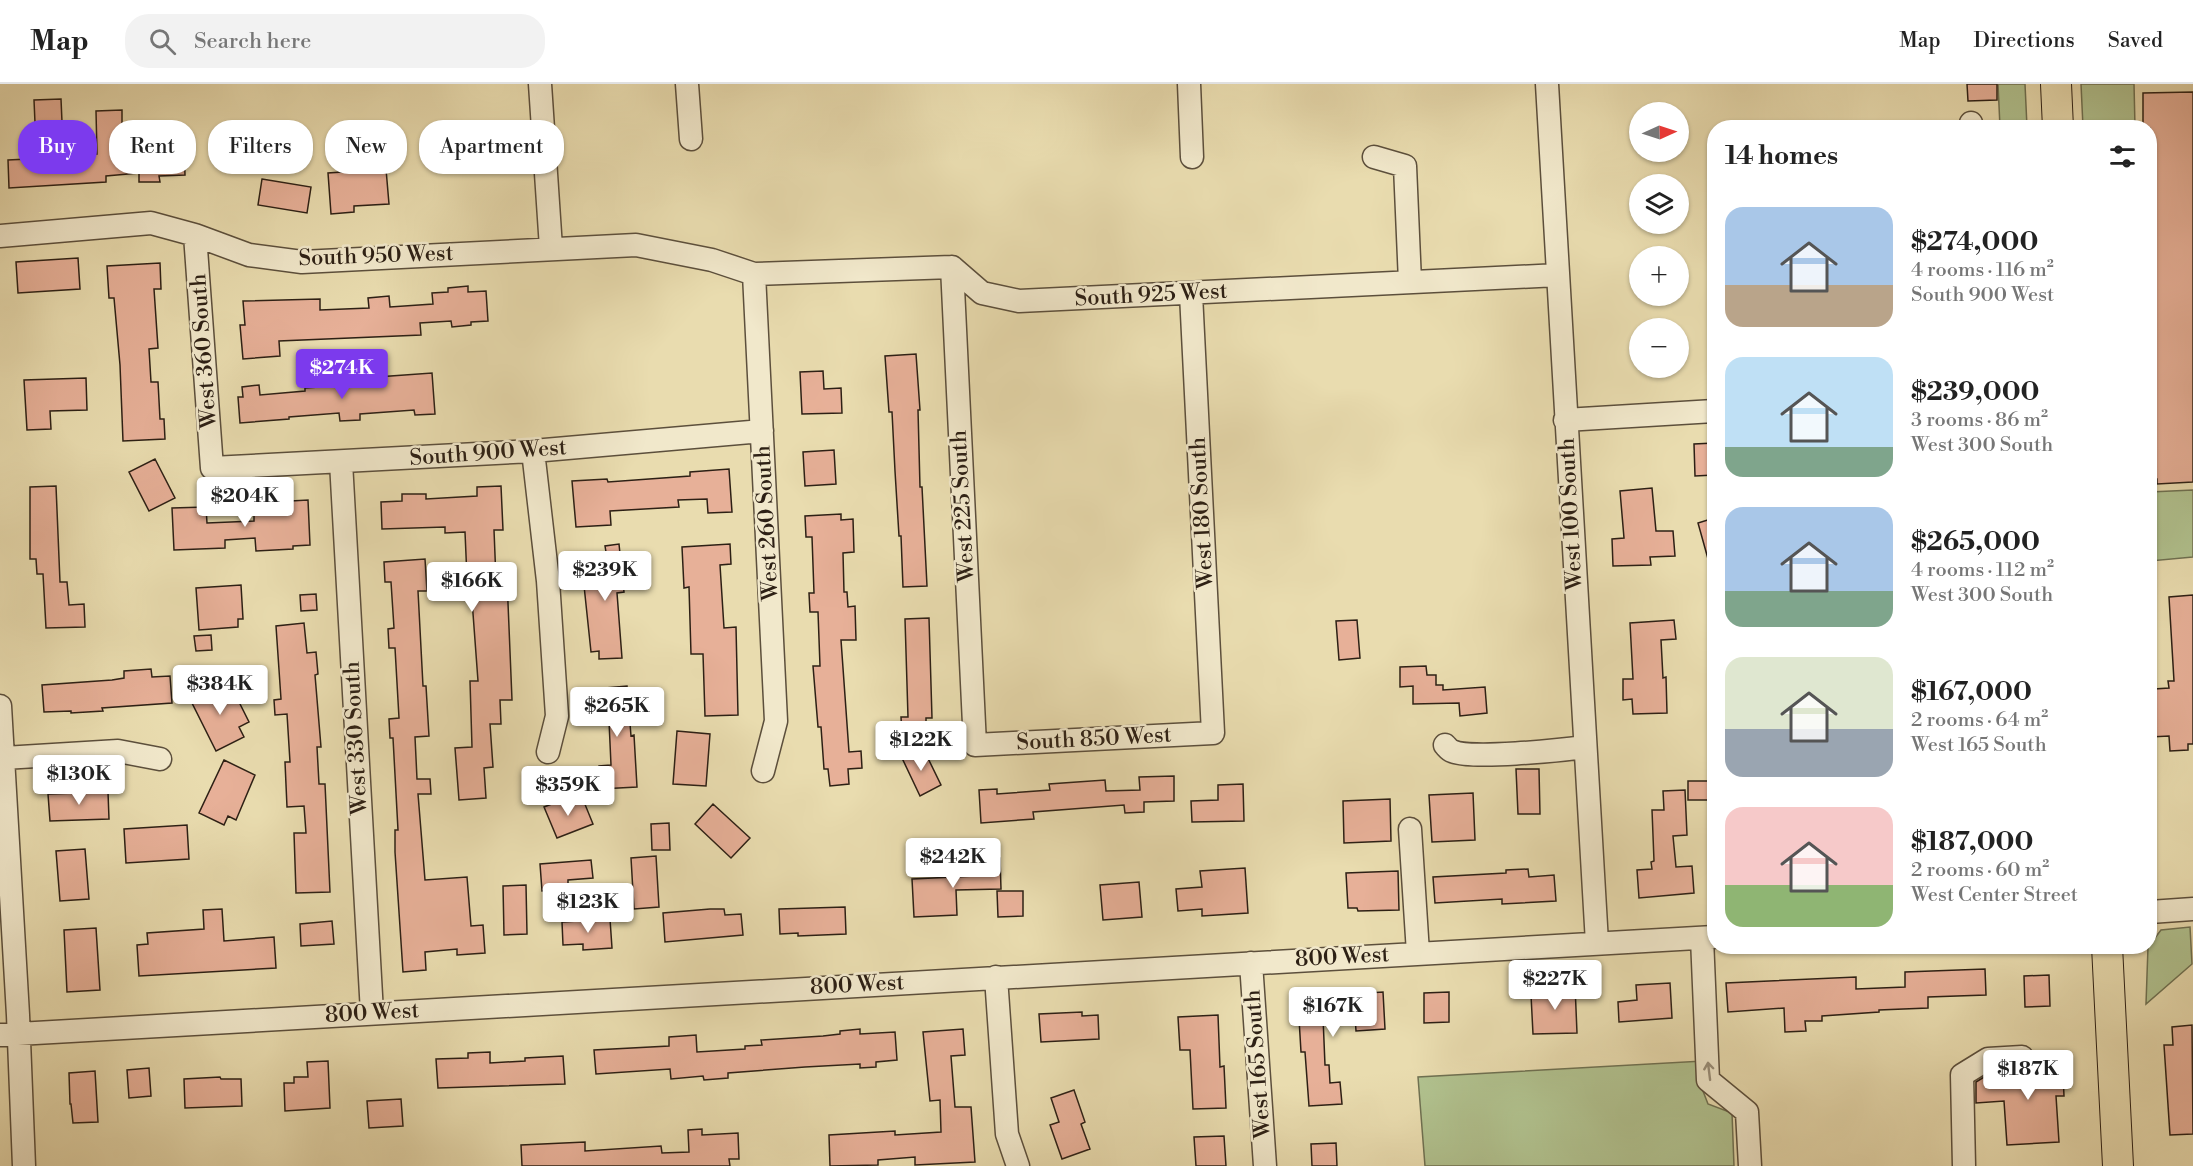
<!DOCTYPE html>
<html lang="en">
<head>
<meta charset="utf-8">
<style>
	body { margin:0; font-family:"Libre Bodoni",serif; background:#f2f2f2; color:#222; height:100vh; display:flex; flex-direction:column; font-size:22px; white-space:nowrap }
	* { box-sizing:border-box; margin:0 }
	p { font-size:20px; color:#767676 }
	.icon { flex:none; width:33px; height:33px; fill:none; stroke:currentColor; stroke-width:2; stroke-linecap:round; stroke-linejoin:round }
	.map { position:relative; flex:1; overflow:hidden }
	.details { position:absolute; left:1707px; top:36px; width:450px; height:834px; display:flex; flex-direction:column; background:#fff; border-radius:24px; box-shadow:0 2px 4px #0004 }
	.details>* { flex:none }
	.top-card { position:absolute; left:18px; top:36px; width:570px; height:54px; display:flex; gap:12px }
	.needle { width:39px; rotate:87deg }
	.fabs { position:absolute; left:1629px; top:18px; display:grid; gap:12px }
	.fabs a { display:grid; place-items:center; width:60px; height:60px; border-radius:50%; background:#fff; box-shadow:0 2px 4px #0004; font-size:30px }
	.price { position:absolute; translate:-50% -51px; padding:0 14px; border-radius:6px; background:#fff; color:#222; font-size:20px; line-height:39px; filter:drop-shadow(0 2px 3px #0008) }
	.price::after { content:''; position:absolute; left:50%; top:36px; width:18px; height:14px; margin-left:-9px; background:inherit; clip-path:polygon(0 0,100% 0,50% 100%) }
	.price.on { background:#7c3aed; color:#fff }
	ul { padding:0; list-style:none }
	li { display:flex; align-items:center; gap:18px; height:150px; padding:0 18px }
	li span { display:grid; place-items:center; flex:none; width:168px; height:120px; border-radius:18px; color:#555 }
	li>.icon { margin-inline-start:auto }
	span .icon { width:72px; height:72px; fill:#fffc; stroke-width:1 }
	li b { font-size:26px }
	h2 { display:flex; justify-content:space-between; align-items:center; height:72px; padding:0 18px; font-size:26px }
	.pill { padding:0 21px; border-radius:24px; background:#fff; box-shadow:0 2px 4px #0004; font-size:21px; line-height:54px }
	.pill.on { background:#7c3aed; color:#fff }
	header { display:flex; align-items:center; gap:36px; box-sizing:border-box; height:84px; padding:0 30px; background:#fff; border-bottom:2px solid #e0e0e0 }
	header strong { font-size:28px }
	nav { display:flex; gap:33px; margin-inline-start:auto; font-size:21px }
	.search { width:420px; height:54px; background:#f2f2f2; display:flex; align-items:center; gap:15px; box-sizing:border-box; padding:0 21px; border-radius:24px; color:#767676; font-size:22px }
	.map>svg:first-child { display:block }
	.green { fill:#b1c28f; stroke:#6f7152; stroke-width:1.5 }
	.building { fill:#e7b098; stroke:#2d2015; stroke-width:1.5 }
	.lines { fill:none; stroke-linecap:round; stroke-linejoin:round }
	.minor-casing { stroke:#5c4f3c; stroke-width:25 }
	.major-casing { stroke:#2d2015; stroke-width:32 }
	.minor { stroke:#f1e8cb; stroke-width:22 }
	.major { stroke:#e9dcaf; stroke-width:30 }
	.oneway { stroke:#998e79 }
	.labels { text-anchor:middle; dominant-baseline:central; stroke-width:5; stroke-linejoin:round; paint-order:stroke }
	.street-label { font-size:22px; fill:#2d2015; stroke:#f1e8cb }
</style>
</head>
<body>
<header>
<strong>Map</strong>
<div class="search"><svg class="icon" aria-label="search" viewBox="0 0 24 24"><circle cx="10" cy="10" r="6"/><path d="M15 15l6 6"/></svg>Search here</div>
<nav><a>Map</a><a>Directions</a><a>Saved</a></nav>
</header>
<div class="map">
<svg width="2193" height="1082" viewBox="0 0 2193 1082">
	<rect width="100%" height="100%" fill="#e9dcaf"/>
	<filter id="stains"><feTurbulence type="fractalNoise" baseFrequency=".00333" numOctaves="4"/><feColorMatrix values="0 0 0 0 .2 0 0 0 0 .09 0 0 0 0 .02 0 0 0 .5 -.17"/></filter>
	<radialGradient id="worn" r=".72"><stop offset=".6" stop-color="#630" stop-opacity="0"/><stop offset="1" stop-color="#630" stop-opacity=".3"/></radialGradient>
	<!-- green -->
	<path class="green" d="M1998 0H2025L2027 43H2000Z
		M2081 0H2134L2135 43H2083Z
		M2193 406V473L2150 477V408Z
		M2190 843 2192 880 2146 920 2148 863 2161 846Z
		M1703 977V1007L1708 1020 1732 1029 1734 1082H1425L1418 993Z"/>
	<!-- building -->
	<path class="building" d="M1967 0H1997V16L1968 17Z
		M2193 8V398L2157 400V395L2150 396V44H2143V9Z
		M61 15 62 38 35 39 34 16Z
		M122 26V64L184 62 185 91 159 92 160 98H139V89L106 92V98L9 104 8 76 70 73 97 70 96 27Z
		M386 85 389 120 354 122V128L331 130 328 89Z
		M262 95 311 103 307 129 258 121Z
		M78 174 80 205 18 209 16 178Z
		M160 179 161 205H154L158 264 149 265 151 298H158L160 335H164L165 355 123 357 120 281 114 214H109L107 182Z
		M468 202V208L486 207 488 237 471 238V241L452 243 451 237 420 239 421 251 279 257 280 272 243 275 240 241H245L243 217 320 215V226L369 224 368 214 389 212 390 223 433 220 432 209 448 208V204Z
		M916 270 920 326H918L920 403H922L927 502 903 503 901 452H899L895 387 892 328H889L885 272Z
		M823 287 824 305 841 304 842 329 802 330 800 288Z
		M432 289 435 330 415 331 414 326 360 330V336L340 337 339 329 289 333V335L240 339 238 313H243L242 303 259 301 260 311 305 307V304L377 299V293Z
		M86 294 87 326 50 327 51 345 27 346 24 296Z
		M1714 359V391L1695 392 1694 360Z
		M834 366 836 400 805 402 803 368Z
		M155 375 175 414 149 427 129 388Z
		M729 385 732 428 708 429 707 415 678 416 679 423 610 427 611 441 576 443 572 397 607 395 608 398 690 392V388Z
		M56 402 60 498H67L69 521 84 520 85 543 46 544 43 490H37L36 475H30V403Z
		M501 402 503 446H494L496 496 507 495 512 616H500L501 640H490L493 683 484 684 486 714 459 716 455 664 472 663 470 597H478L472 516 468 517 465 448 445 449V443L382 445 381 418 402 417V410H426V415L477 412V403Z
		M1652 404 1656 447H1673L1675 472 1650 473 1651 481 1613 482 1612 455 1624 454 1620 407Z
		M308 416 310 461 293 462V465L256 467 255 454 225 456V464L174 466 172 424 206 423 207 439 254 437V419Z
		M841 430V436L853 435 854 468 843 469 844 508H847L848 523 855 522 856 556H841L849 668 861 667 862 684 848 685 849 700 830 702 828 685H824L821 643H818L813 582H820L818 528H810L809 509H814L812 453H806L805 432Z
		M1714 434V481L1710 482 1698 439Z
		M619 460 624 508 617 509 622 574 599 575V567L591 568 583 492 592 491 590 470 606 468 605 462Z
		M730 460 731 480 720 481 724 544 736 543 738 631 705 632 703 570H691L689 503 684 504 682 463Z
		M425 475 427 507H418L423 602H426L429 652 415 653 417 695H430L431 710H418L425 796 467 793 471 842 483 841 485 869 457 871V865L425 868 426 886 403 888 395 768V746H398L393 654H390L389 635 399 634 395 564H389L388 545 394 544 391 498H385L384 478Z
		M241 501 243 535H238V543L199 546 196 504Z
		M316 510 317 526 301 527 300 511Z
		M2193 511V660H2188V666L2170 667 2169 652 2150 653V620H2155L2154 605 2169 604 2168 597H2174L2169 513Z
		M929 534 932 634H926V651H902L901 633H908L905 535Z
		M1357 536 1360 574 1339 576 1336 537Z
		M1674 536 1676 555 1661 556 1663 594 1666 593 1667 629 1633 630 1632 615 1623 616V595H1633L1630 539Z
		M304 539 307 569 316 568 318 590 315 591 321 663H317L319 700H325L330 808 296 809 294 749H306L304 722 287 723 285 678H290L287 630 275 631 274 616 281 615 276 542Z
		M211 551 212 566 196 567 194 552Z
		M1426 582 1427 591H1436V601H1443V606L1485 603 1487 629 1460 632 1459 619 1413 620V602L1400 603V583Z
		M151 585 152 593 170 592 172 619 102 624 103 627 71 629V627L44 628 42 601 112 596 124 594V587Z
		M216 600 222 612 233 606 249 638 239 643 244 653 216 667 189 613Z
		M627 602 631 652 634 651 637 703 600 705 599 682 611 681 609 637 596 638 594 605Z
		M677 647 710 650 706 702 673 700Z
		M923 664 941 701 920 712 902 674Z
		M224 676 255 691 236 736 228 732 224 741 199 729Z
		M1516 685H1539L1540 730H1518Z
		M1174 692V717L1144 718V728L1125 729 1124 721 1033 728 1034 735 981 739 979 706 997 705V710L1050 706 1049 700 1105 696 1106 707 1140 706 1139 693Z
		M1688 697H1708V716H1688Z
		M1243 700 1244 737 1192 738 1191 717 1218 716V701Z
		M1685 706 1687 751 1673 752 1676 783 1692 782 1694 809 1639 814 1637 786 1652 785 1651 778 1654 777 1652 726H1664L1663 707Z
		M108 708 109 735 50 737 48 710Z
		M1473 709 1475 756 1432 758 1429 711Z
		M582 713 593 740 557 754 544 723 562 716 564 720Z
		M1390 715 1391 757 1344 759 1343 717Z
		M713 720 750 754 731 774 695 740Z
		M669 739 670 766H652L651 740Z
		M187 741 189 775 126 779 124 745Z
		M85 765 89 815 60 817 56 767Z
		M656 772 659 823 634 825 631 774Z
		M974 774H1000L1001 805 956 806 957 831 914 833 912 795 975 792Z
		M591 776 593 794 568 796V805L542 807 540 780Z
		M1245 784 1248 829 1202 832V825L1178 827 1176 805 1202 803 1200 787Z
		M1528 785 1529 793 1554 791 1556 817 1502 820V815L1435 819 1433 793 1506 789V786Z
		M1398 787 1399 826 1358 827 1357 824H1348L1346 789Z
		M1139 798 1142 833 1103 836 1100 801Z
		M526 801 527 850 504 851 503 802Z
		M997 807H1023V832L998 833Z
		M845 823 846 850 798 852V849L780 850 779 825Z
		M222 825 224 857 274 853 276 884 139 892 137 861 148 860 147 849 204 845 203 826Z
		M710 825H724L725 831 741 830 743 851 665 858 663 829Z
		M610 835 612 864 583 866V860L563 861 562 838Z
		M332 837 334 860 301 862 300 840Z
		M96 844 100 906 67 908 64 846Z
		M1985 885 1986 911 1928 913V924L1879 926V928L1822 932V937H1805L1806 947 1785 948 1784 924 1728 928 1726 899 1856 893V905L1905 903V888Z
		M2049 891 2050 922 2025 923 2024 892Z
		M1670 899 1672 934 1619 938 1618 918 1637 916 1636 901Z
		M1575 901 1577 949 1533 950 1531 911H1551V902Z
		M1383 908 1385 945 1356 947 1355 932 1323 933 1325 981H1329L1330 999 1340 998 1342 1020 1309 1022 1305 968H1301L1298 918 1354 914V910Z
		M1449 908V938L1424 939V909Z
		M1082 928V932L1098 931 1099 955 1041 958 1039 930Z
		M1218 931 1220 983 1224 982 1226 1024 1193 1025 1190 966H1180L1178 933Z
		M2192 941 2193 1050 2170 1051 2164 961H2173L2172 943Z
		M860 945V950L895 948 897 976 876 978V983L860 984V980L805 983 728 989V994L704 996 703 992 671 995 670 985 596 990 594 966 669 962V953L696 951 697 968 745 965V962L762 961 761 956 823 952 840 950V947Z
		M963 945 965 971 951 972 955 1023H971L975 1078 915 1081V1073L878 1076V1081L830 1082 829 1051 895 1047V1051L941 1048 940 1016 930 1017 923 948Z
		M490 968V979L525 977V974L563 972 565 1000 438 1004 436 975 468 974V969Z
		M2062 968 2064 1012H2056L2059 1058 2007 1061 2004 1017 1976 1019V998L1989 990H2000V996L2037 995 2036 969Z
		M328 977 330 1024 285 1027 284 999H294V993H308L307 978Z
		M149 984 151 1012 129 1014 127 986Z
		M95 987 98 1038 73 1039 71 1020H70L69 989Z
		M220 993 221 995H241L242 1022 185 1024 184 995Z
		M1074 1006 1085 1038 1081 1040 1090 1065 1062 1075 1050 1041 1059 1038 1051 1014Z
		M401 1015 403 1042 369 1044 367 1017Z
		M702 1045V1051L738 1049 739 1075H729L730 1082H522L521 1061 585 1058V1067L661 1062 662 1069 689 1068 688 1046Z
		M1224 1052 1226 1082H1196L1194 1053Z
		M1336 1059 1337 1082H1312L1311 1060Z"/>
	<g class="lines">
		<defs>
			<path id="minor" d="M540 0 551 164
				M687 0 691 55
				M1189 0 1192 73
				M1547 0 1597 859
				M1971 39V44
				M1374 73 1405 82 1410 198
				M195 151 212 384 533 367 762 347
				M0 152 151 139 195 151 249 171 302 178 636 161 712 176 754 190 952 183 982 209 1019 217 1558 191
				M952 183 975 661 1213 649 1191 210
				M754 190 776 637 763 687
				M1565 336 1714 327
				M533 367 548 497 557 632 548 668
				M341 378 372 929
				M0 622 18 931 24 1082
				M1445 661C1447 663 1449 666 1452 667 1468 676 1562 666 1585 663
				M4 674 118 667 160 675
				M1410 745 1418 869
				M2150 828 2193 825
				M1702 854 1708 996 1747 1028 1750 1082
				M1251 879 1265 1082
				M996 893 1007 1050 1018 1082
				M0 951 1714 853
				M1964 1082 1962 991 1988 975 2022 973"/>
			<path id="major" d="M2056 0 2058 44
				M2107 862 2118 1082"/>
		</defs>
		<!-- minor casing -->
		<use href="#minor" class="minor-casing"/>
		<!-- major casing -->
		<use href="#major" class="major-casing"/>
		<!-- minor -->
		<use href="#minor" class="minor"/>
		<!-- major -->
		<use href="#major" class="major"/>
	</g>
	<!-- one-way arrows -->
	<defs><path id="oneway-shaft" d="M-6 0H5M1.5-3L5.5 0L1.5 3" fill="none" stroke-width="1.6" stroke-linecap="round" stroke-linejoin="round" transform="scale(1.5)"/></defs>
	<use class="oneway" href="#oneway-shaft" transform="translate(1709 987) rotate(-97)"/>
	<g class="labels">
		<!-- street labels -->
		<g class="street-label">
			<text transform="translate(376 172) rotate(-2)">South 950 West</text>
			<text transform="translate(1151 211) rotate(-3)">South 925 West</text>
			<text transform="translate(204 267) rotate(-94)">West 360 South</text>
			<text transform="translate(488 369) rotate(-4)">South 900 West</text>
			<text transform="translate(963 422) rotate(-93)">West 225 South</text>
			<text transform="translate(1202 429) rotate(-93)">West 180 South</text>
			<text transform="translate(1571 430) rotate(-93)">West 100 South</text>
			<text transform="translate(767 439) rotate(-93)">West 260 South</text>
			<text transform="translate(356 654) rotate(-93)">West 330 South</text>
			<text transform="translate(1094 655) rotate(-3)">South 850 West</text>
			<text transform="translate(1342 873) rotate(-3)">800 West</text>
			<text transform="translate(857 901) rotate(-3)">800 West</text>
			<text transform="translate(372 929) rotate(-3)">800 West</text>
			<text transform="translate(1258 980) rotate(-94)">West 165 South</text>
		</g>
	</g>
	<rect width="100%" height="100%" filter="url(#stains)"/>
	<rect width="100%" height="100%" fill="url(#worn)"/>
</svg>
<div class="fabs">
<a><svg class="needle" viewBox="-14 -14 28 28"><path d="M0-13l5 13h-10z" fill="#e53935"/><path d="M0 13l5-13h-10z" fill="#767676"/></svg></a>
<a><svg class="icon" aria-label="layers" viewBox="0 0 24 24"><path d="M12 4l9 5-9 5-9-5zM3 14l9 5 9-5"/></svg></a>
<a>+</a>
<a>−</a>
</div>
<b class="price on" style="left:342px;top:316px">$274K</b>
<b class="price" style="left:245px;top:444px">$204K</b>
<b class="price" style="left:605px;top:518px">$239K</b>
<b class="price" style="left:472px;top:529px">$166K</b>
<b class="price" style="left:220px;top:632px">$384K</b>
<b class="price" style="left:617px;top:654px">$265K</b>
<b class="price" style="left:921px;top:688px">$122K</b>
<b class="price" style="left:79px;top:722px">$130K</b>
<b class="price" style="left:568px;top:733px">$359K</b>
<b class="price" style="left:953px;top:805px">$242K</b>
<b class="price" style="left:588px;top:850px">$123K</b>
<b class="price" style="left:1555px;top:927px">$227K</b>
<b class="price" style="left:1333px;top:954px">$167K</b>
<b class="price" style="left:2028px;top:1017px">$187K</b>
<div class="top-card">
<a class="pill on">Buy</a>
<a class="pill">Rent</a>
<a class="pill">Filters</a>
<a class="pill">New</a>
<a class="pill">Apartment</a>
</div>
<section class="details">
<h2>14 homes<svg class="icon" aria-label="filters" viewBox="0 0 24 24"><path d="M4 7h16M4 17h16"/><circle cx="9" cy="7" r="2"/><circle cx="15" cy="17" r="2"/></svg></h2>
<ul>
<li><span style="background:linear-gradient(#a9c7e8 65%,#b9a48a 0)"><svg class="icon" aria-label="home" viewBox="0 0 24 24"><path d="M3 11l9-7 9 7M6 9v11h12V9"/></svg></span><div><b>$274,000</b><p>4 rooms · 116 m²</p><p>South 900 West</p></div></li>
<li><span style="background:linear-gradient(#bfe0f5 75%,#7fa58c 0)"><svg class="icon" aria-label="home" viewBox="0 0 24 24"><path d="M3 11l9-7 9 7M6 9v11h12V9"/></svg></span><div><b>$239,000</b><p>3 rooms · 86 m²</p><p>West 300 South</p></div></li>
<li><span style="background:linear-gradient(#a9c7e8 70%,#7fa58c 0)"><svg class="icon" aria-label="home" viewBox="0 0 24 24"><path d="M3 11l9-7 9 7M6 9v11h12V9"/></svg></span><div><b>$265,000</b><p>4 rooms · 112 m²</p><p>West 300 South</p></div></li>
<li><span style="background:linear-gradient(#dfe7d0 60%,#9aa5b1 0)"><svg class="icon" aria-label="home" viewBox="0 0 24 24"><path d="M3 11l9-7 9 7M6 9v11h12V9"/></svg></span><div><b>$167,000</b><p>2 rooms · 64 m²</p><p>West 165 South</p></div></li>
<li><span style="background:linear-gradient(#f6c9c9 65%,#8fb573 0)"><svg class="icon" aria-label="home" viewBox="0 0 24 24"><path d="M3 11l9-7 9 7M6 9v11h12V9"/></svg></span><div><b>$187,000</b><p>2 rooms · 60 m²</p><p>West Center Street</p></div></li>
</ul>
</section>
</div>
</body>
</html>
